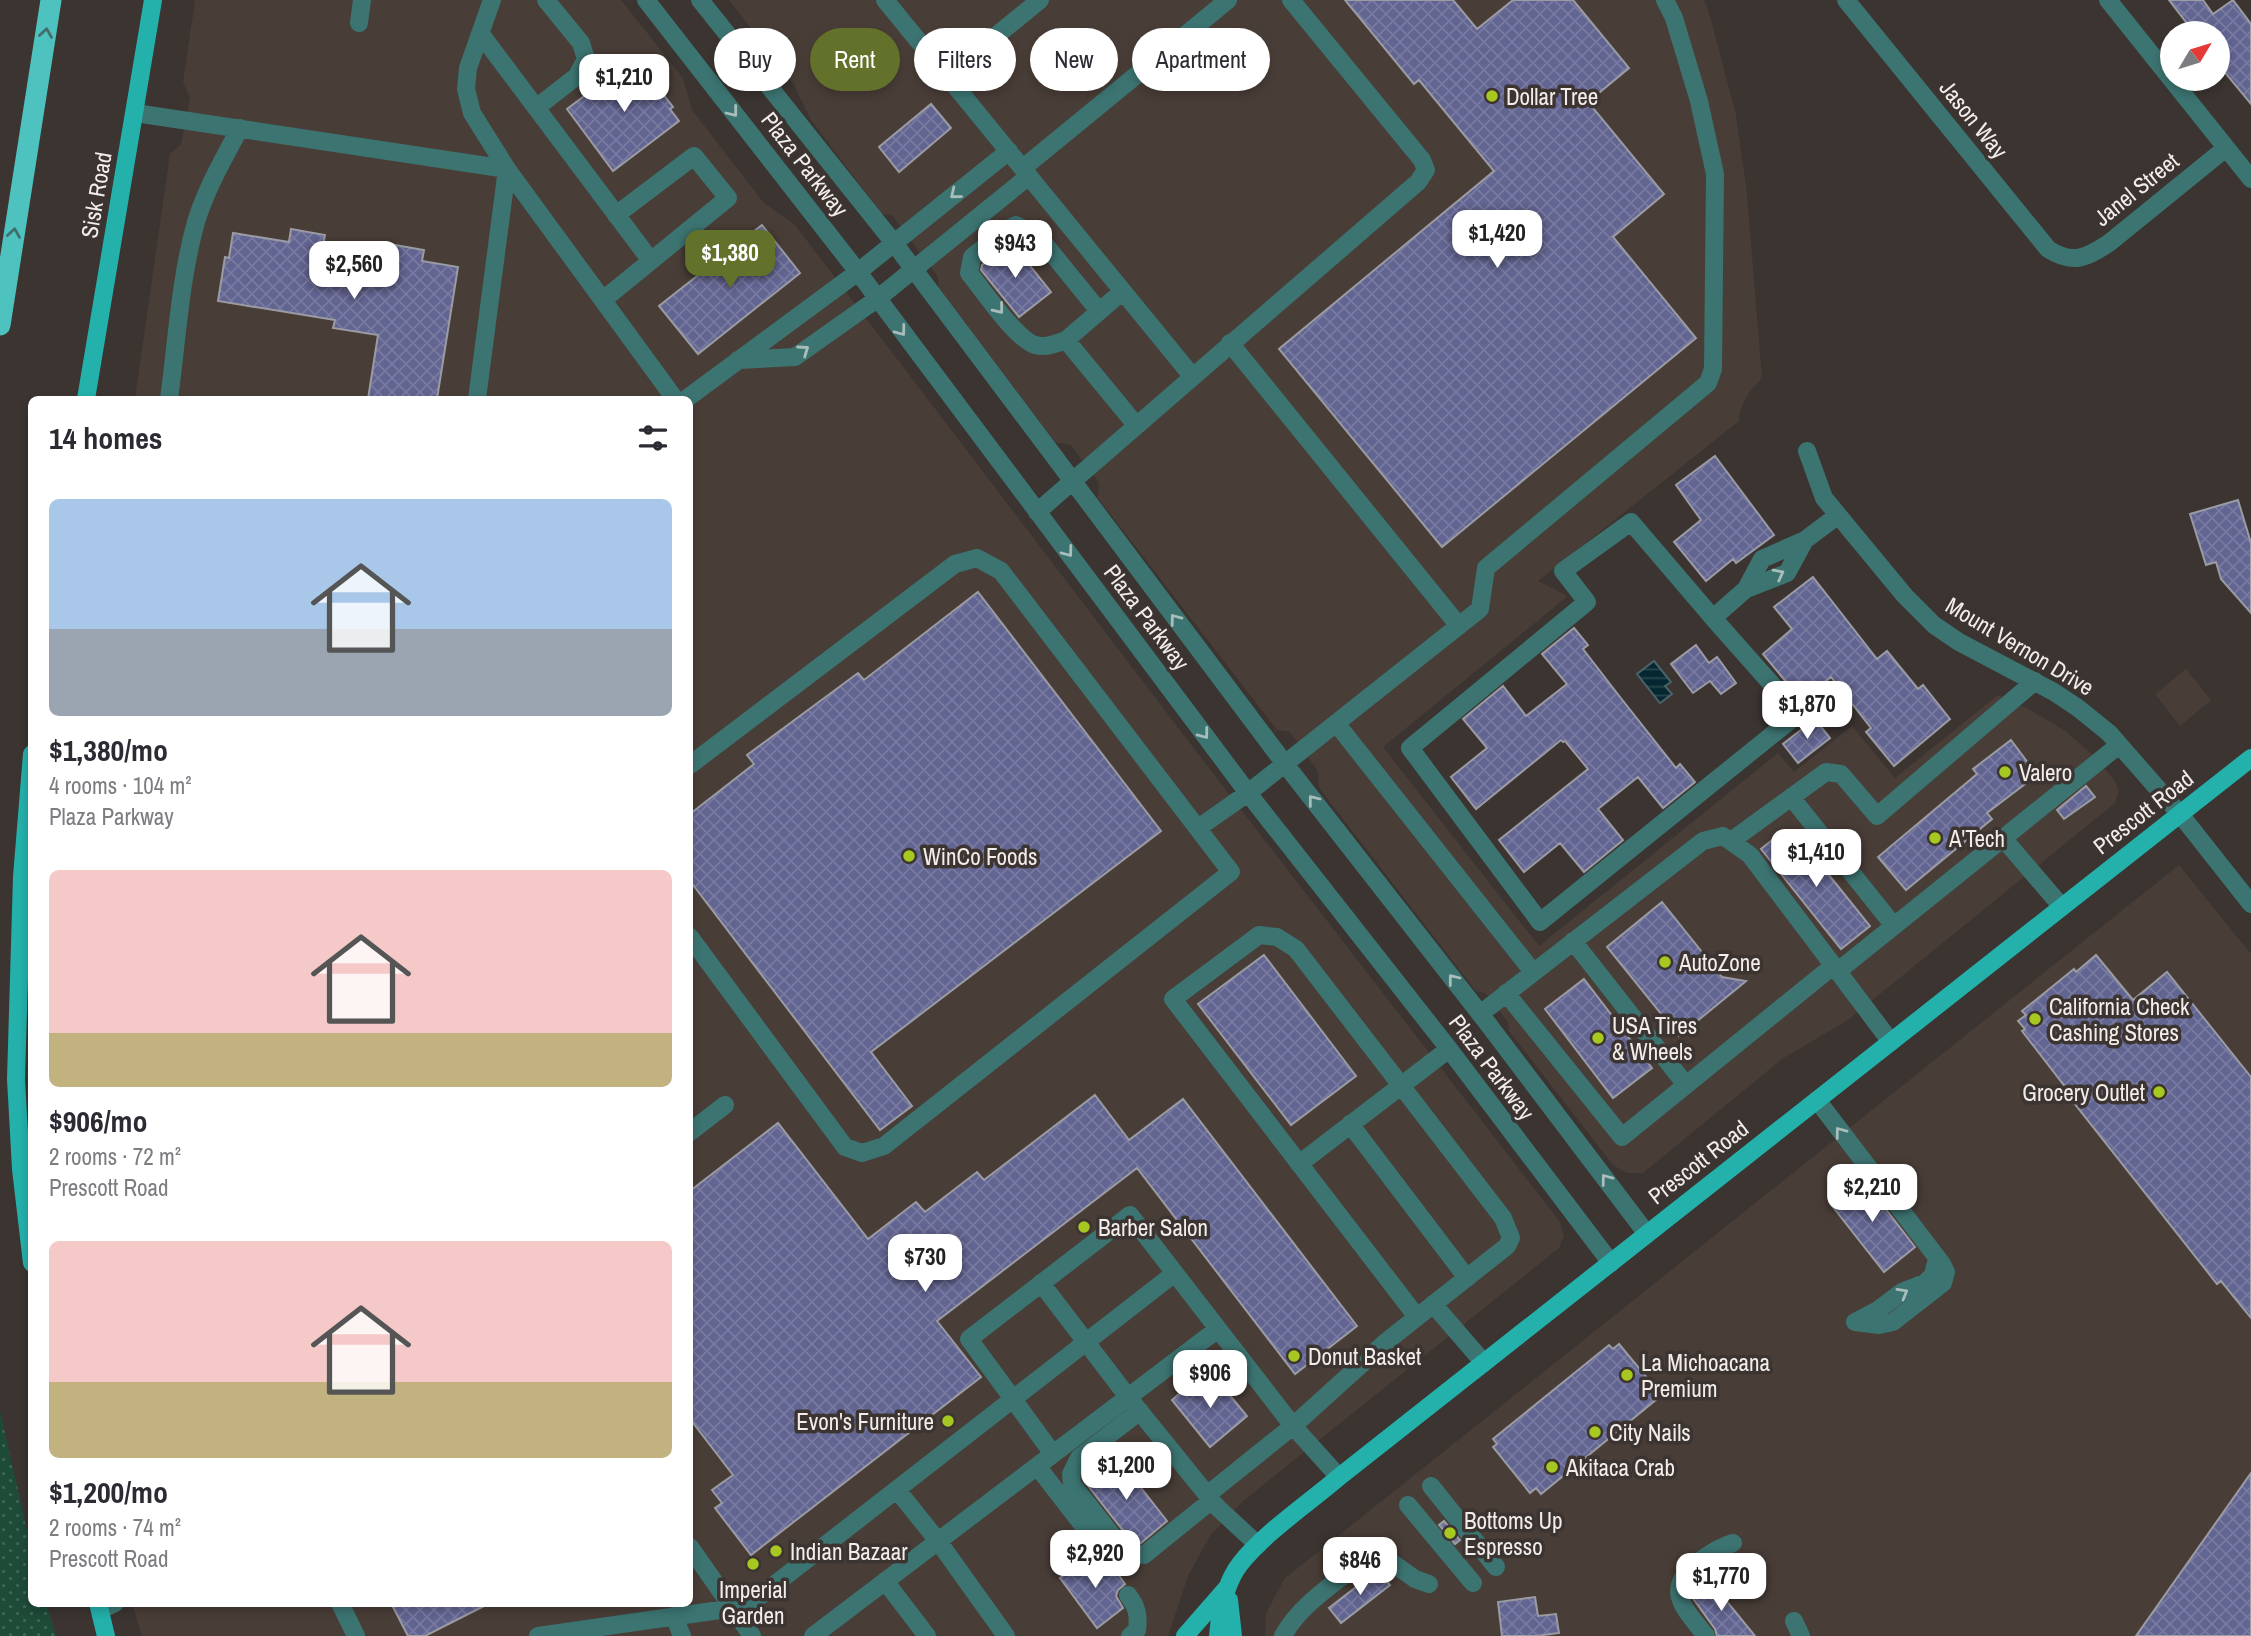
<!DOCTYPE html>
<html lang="en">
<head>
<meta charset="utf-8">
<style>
	body { margin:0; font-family:"Archivo Narrow",sans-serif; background:#f7f7f7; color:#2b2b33; height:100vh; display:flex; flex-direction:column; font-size:26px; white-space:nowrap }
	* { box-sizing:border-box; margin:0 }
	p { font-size:23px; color:#7c7c81 }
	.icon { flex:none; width:38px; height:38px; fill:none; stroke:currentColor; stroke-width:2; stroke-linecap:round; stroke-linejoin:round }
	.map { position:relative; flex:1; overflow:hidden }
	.panel { position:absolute; left:28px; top:396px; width:665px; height:1211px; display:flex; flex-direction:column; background:#fff; border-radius:10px; box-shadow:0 4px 10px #0003 }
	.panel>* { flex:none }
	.hud { position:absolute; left:714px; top:28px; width:665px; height:63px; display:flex; gap:14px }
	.needle { width:46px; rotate:52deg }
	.fabs { position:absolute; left:2160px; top:21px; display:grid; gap:14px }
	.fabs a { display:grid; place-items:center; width:70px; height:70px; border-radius:50%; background:#fff; box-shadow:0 4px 10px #0003; font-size:35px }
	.price { position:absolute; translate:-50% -60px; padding:0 16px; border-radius:14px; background:#fff; color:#222; font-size:23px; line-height:46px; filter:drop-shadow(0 2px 4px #0008) }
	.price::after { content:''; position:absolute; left:50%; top:42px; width:21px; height:16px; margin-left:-10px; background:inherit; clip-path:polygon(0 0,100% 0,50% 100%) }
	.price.on { background:#62722b; color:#fff }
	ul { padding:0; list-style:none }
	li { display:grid; align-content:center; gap:14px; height:371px; padding:0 21px }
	li span { display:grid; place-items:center; height:217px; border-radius:10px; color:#555 }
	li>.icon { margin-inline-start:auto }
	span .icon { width:126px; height:126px; fill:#fffc; stroke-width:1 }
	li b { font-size:30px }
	h2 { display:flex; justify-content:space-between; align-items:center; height:84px; padding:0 21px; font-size:30px }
	.tag { padding:0 24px; border-radius:32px; background:#fff; box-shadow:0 4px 10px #0003; font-size:24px; line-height:63px }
	.tag.on { background:#62722b; color:#fff }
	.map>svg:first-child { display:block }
	.built { fill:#493d37 }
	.grass { fill:url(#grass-dots) }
	.water { fill:url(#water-rules); stroke:#4b6269; stroke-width:2 }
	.building { fill:url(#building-cross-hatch); stroke:#9a9ba3; stroke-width:2 }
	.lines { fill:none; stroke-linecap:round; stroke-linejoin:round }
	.minor { stroke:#3c7471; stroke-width:18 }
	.major { stroke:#24b0ab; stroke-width:18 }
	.highway { stroke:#4dc2be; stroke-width:21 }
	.oneway { stroke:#426d69 }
	.oneway2 { stroke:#a9bdba }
	.poi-dot { fill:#a6c821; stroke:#3b3431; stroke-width:2.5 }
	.labels { text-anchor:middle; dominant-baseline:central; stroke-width:7; stroke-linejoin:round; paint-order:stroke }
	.poi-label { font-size:23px; fill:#f2edeb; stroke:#3b3431; text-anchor:start }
	.street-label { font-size:23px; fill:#f2edeb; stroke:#3b3431 }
</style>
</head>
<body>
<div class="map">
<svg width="2251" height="1636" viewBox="0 0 2251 1636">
	<defs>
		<pattern id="grass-dots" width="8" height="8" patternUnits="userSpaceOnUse" patternTransform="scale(1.75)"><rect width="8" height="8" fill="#1e4b38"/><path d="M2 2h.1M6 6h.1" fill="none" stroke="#3f6555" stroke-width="1.8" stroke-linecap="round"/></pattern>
		<pattern id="water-rules" width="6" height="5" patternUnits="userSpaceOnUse" patternTransform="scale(1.75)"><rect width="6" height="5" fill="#042731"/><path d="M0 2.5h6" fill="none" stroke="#29474f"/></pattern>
		<pattern id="building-cross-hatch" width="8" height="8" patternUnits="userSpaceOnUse" patternTransform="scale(1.75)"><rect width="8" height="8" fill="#626491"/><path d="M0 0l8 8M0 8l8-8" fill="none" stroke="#797aa1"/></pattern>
	</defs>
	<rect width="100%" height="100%" fill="#3b3431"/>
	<!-- built -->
	<path class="built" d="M195 0H621L683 78 692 110 764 203 795 225 1215 776 1560 1222 1564 1236 1559 1248 1242 1502 1210 1536 1188 1576 1168 1636H142L132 1603H690V399H135L170 154 181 144 190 97 183 83Z
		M729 0H1704L1708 9 1736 115 1747 194 1762 378 1748 394 1740 411 1739 421 1538 581 1568 596 1383 747 1539 946 1778 753 1794 772 1852 726 1895 778 1998 695 2030 710 2064 730 2094 756 2114 780 2119 790 2115 803 1848 1020 1782 1059 1643 1173H1627L1613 1165 1509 1031 1508 1022 1485 993 1476 991 1319 788 1318 771 1290 732 1277 730 1098 498 1099 483 1071 445 1055 442 939 290 938 277 892 215 882 214 811 120 793 83Z
		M2186 669 2211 700 2180 726 2155 694Z
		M2179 865 2251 954V1636H1265L1266 1614 1284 1579Z"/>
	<!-- grass -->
	<path class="grass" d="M0 1411 31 1548 32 1603H46L56 1636H0Z"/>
	<!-- water -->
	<path class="water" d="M1654 661 1671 682 1665 686 1672 694 1660 703 1637 674Z"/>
	<!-- building -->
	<path class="building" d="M1345 0H1453L1477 29 1513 0H1573L1629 68 1588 102 1664 194 1613 237 1696 338 1442 547 1279 349 1494 171 1419 80 1414 84Z
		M2169 0H2203L2213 14 2233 0 2251 24V104L2217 63V33H2188L2192 30Z
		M635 58 673 107 670 109 679 121 613 171 567 109Z
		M931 104 951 128 899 172 879 147Z
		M762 225 800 273 698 354 659 306Z
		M291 229 325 235 323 246 387 257 389 244 424 250 422 261 458 267 437 399H368L378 335 333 328 335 320 218 301 225 257 229 258 233 233 289 242Z
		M1011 242 1051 292 1019 317 981 270 982 265Z
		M1715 456 1774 535 1736 563 1733 559 1706 581 1674 542 1701 520 1676 485Z
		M2238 500 2251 543V613L2221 579 2216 562 2206 565 2190 514Z
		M1813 577 1877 659 1887 651 1918 689 1923 685 1950 719 1894 766 1866 732 1871 728 1831 677 1802 701 1763 654 1792 629 1774 607Z
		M978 592 1161 831 871 1052 912 1106 880 1130 690 881V814L754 764 747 755 858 673 864 680Z
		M1574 628 1588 645 1583 649 1620 697 1676 768 1680 764 1695 782 1663 808 1638 777 1598 809 1623 840 1584 872 1560 843 1524 872 1499 840 1588 769 1565 741 1563 742 1561 740 1476 809 1451 777 1487 748 1463 719 1503 686 1526 716 1567 684 1542 654Z
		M1696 645 1709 663 1717 657 1736 683 1721 694 1710 681 1693 693 1671 664Z
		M1815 719 1830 738 1798 763 1783 744Z
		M2011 740 2037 775 1987 813 1992 819 1906 890 1878 857 1977 774 1973 769Z
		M2086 786 2095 797 2064 819 2057 810Z
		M1781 833 1787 841 1796 834 1870 926 1841 949 1761 849Z
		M1662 902 1722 977 1746 981 1679 1036 1607 947Z
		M1264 955 1356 1076 1291 1125 1198 1004Z
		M2096 955 2133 1000 2167 972 2251 1077V1318L2221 1281 2217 1284 2067 1094 2069 1092 2022 1031 2025 1029 2018 1021 2026 1015 2022 1011 2074 969 2076 972Z
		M1584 979 1652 1068 1613 1098 1545 1009Z
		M1095 1095 1129 1140 1183 1099 1357 1326 1295 1374 1137 1168 937 1321 981 1377 751 1555 715 1508 722 1503 712 1490 733 1475 690 1419V1191L778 1123 868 1239 916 1202 925 1212 977 1172 984 1180Z
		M1861 1177 1915 1247 1884 1272 1829 1202Z
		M1619 1344 1658 1391 1654 1394 1657 1399 1541 1494 1536 1488 1530 1493 1493 1447 1497 1444 1493 1439 1609 1345 1613 1349Z
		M1214 1376 1247 1416 1210 1447 1172 1400 1188 1386 1194 1393Z
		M1117 1457 1167 1521 1141 1543 1132 1542 1085 1482Z
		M2251 1473V1636H2136Z
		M1444 1521 1460 1540 1455 1544 1439 1525Z
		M1091 1555 1104 1574 1113 1567 1125 1584 1118 1590 1116 1596 1123 1608 1097 1628 1060 1578Z
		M1378 1570 1390 1585 1341 1623 1329 1608Z
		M1711 1582 1755 1636H1717L1715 1629 1692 1597Z
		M1535 1597 1538 1616 1556 1614 1559 1633 1536 1636H1502L1498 1602Z
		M391 1603H490L425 1636H408Z"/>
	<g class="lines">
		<!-- minor -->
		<path class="minor" d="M492 0 468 68 466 89 472 113 507 169 675 399
			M646 0 858 272 1248 793 1449 1049 1611 1263
			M700 0 894 243 1285 764 1485 1020 1647 1234
			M885 0 1192 376
			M1846 0 2048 249C2073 265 2086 258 2109 243L2226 148
			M2108 0 2251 179
			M359 23 362 0
			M480 33 651 261
			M947 76 1040 0
			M536 108 577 76 586 59 581 43 546 0
			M135 113 507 169 477 399
			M1023 168 1228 0
			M1123 291 1066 340 1136 425
			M603 300 728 198 694 156 616 215
			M1066 340C1055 344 1046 348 1035 345 1015 338 983 290 969 273L972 257 1003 232 1016 225 1038 236 1099 311
			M1230 343 1459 626
			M738 360 795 357 877 299 1029 176
			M169 399C177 340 180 279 196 222 206 189 224 158 240 128
			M686 399 858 272 1009 151
			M1807 451 1824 498 1905 596 1934 625 1959 642 2054 692 2078 708 2109 733 2180 814 2251 904
			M1037 512 1418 182 1426 170 1422 160 1291 0
			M1805 540 1787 573 1746 589 1762 559 1805 540 1837 516
			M1713 618 1798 714 1540 922 1410 748 1587 602 1563 571 1631 522 1713 618 1746 589
			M1336 723 1533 972
			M690 765 955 564 977 558 1001 571 1231 872 884 1146 862 1153 845 1147 690 937
			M1791 797 1894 926
			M1198 828 1248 793 1480 609 1486 568 1708 383 1713 369 1715 174 1699 101 1674 18 1665 0
			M2002 837 2062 907
			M1731 841 1826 772 1841 774 1877 816 2035 681
			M1573 941 1686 1085
			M1838 971 2119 745
			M1506 993 1622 1137 1833 966
			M1480 1014 1703 841 1723 836 1750 855 1891 1042
			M1817 1100 1942 1264 1946 1272 1943 1283 1893 1322 1879 1325 1855 1322
			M1350 1124 1467 1278
			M690 1132 725 1105
			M1299 1164 1449 1049
			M1041 1283 1128 1397 1217 1507 1258 1545
			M1433 1304 1484 1363
			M1855 1322 1878 1310 1902 1292 1925 1283 1933 1275 1936 1263
			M1140 1411 1079 1458 1071 1474 1072 1484 1122 1548 1126 1553 1144 1555 1212 1500
			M1053 1454 969 1339 1130 1215 1293 1426 1339 1477
			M1037 1466 1095 1541
			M1431 1486 1496 1567
			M897 1490 938 1541 1006 1636
			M1207 1495 1293 1426 1387 1341 1507 1246 1511 1238 1503 1218 1296 949 1277 937 1259 935 1173 999 1417 1317
			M1408 1505 1473 1583
			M690 1547 752 1636
			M885 1581 927 1636
			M1128 1595C1137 1607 1139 1615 1137 1630L1130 1636
			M340 1603 356 1636
			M100 1610 115 1603
			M738 1613 1175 1273
			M674 1616 682 1636
			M1794 1621 1801 1636
			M538 1636 734 1608
			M813 1636 1218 1329
			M1283 1636C1300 1604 1336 1583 1363 1560L1374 1556 1387 1559 1415 1579 1429 1584
			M1706 1636C1685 1609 1662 1590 1698 1562 1710 1554 1719 1547 1733 1543"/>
		<!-- major -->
		<path class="major" d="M86 399 153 0
			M32 754 22 877 16 1079 21 1169 32 1263
			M1229 1600 1233 1636
			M98 1603 106 1636
			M1185 1636 1226 1589
			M1218 1636C1220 1612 1225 1583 1240 1564 1263 1534 1310 1502 1339 1477L2251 758"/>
		<!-- highway -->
		<path class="highway" d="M0 325 51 0"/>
	</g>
	<!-- one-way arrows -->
	<defs><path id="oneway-chevron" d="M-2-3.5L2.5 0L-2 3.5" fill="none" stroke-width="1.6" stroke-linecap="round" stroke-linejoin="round" transform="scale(1.75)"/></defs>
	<g class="oneway">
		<use href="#oneway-chevron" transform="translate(46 33) rotate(-81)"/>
		<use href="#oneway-chevron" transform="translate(14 233) rotate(-81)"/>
	</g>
	<g class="oneway2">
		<use href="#oneway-chevron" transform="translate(733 112) rotate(52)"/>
		<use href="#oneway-chevron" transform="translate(955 194) rotate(141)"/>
		<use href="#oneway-chevron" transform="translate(999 309) rotate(51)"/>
		<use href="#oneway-chevron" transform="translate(901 331) rotate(53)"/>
		<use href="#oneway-chevron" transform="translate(804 350) rotate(-35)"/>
		<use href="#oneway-chevron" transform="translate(1068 552) rotate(53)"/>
		<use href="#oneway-chevron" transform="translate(1779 574) rotate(-28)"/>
		<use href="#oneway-chevron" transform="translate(1175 619) rotate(-127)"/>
		<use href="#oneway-chevron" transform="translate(1204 734) rotate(53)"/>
		<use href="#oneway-chevron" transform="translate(1313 800) rotate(-128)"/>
		<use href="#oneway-chevron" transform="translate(1453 979) rotate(-128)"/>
		<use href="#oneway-chevron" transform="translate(1840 1132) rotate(-127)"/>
		<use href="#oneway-chevron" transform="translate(1606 1179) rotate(-127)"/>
		<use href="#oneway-chevron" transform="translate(1903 1293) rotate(-30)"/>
	</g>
	<!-- markers -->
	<g class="poi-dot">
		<circle cx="1492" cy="96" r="7"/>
		<circle cx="2005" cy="772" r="7"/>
		<circle cx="1935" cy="838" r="7"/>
		<circle cx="909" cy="856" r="7"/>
		<circle cx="1665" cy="962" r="7"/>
		<circle cx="2035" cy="1019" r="7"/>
		<circle cx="1598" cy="1038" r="7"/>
		<circle cx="2159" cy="1092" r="7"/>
		<circle cx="1084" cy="1227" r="7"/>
		<circle cx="1294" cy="1356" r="7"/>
		<circle cx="1627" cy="1375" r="7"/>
		<circle cx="948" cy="1421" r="7"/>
		<circle cx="1595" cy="1432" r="7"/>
		<circle cx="1552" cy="1467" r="7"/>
		<circle cx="1450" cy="1533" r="7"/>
		<circle cx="776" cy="1551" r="7"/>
		<circle cx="753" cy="1564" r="7"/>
	</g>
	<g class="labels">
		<!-- poi labels -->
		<g class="poi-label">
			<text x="1506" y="96">Dollar Tree</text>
			<text x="2019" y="772">Valero</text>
			<text x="1949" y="838">A'Tech</text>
			<text x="923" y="856">WinCo Foods</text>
			<text x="1679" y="962">AutoZone</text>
			<text x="2049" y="1006">California Check<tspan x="2049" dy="26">Cashing Stores</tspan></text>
			<text x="1612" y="1025">USA Tires<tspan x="1612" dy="26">&amp; Wheels</tspan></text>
			<text x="2145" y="1092" text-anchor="end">Grocery Outlet</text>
			<text x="1098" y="1227">Barber Salon</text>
			<text x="1308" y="1356">Donut Basket</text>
			<text x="1641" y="1362">La Michoacana<tspan x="1641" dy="26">Premium</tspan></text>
			<text x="934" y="1421" text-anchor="end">Evon's Furniture</text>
			<text x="1609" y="1432">City Nails</text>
			<text x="1566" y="1467">Akitaca Crab</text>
			<text x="1464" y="1520">Bottoms Up<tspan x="1464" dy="26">Espresso</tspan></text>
			<text x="790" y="1551">Indian Bazaar</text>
			<text x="753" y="1589" text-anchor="middle">Imperial<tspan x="753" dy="26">Garden</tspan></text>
		</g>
		<!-- street labels -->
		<g class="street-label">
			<text transform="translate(1974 119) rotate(51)">Jason Way</text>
			<text transform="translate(805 164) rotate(52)">Plaza Parkway</text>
			<text transform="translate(2136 189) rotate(-39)">Janel Street</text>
			<text transform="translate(96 195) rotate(-80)">Sisk Road</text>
			<text transform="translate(1147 617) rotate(53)">Plaza Parkway</text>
			<text transform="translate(2020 646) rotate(31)">Mount Vernon Drive</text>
			<text transform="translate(2143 812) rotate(-38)">Prescott Road</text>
			<text transform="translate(1492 1067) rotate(53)">Plaza Parkway</text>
			<text transform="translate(1698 1162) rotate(-38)">Prescott Road</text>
		</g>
	</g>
</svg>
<div class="fabs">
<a><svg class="needle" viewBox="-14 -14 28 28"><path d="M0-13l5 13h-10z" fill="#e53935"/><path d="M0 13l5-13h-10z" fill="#7c7c81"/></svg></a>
</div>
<b class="price" style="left:624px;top:114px">$1,210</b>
<b class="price" style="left:1497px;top:270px">$1,420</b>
<b class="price" style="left:1015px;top:280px">$943</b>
<b class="price on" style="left:730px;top:290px">$1,380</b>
<b class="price" style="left:354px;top:301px">$2,560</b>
<b class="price" style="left:1807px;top:741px">$1,870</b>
<b class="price" style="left:1816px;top:889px">$1,410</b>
<b class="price" style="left:1872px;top:1224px">$2,210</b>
<b class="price" style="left:925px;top:1294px">$730</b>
<b class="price" style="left:1210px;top:1410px">$906</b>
<b class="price" style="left:1126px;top:1502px">$1,200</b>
<b class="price" style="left:1095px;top:1590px">$2,920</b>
<b class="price" style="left:1360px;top:1597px">$846</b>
<b class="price" style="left:1721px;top:1613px">$1,770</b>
<div class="hud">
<a class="tag">Buy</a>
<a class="tag on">Rent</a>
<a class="tag">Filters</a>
<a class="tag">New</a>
<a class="tag">Apartment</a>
</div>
<section class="panel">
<h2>14 homes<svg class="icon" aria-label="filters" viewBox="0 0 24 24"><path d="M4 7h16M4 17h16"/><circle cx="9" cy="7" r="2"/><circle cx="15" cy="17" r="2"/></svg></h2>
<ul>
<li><span style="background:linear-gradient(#a9c7e8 60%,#9aa5b1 0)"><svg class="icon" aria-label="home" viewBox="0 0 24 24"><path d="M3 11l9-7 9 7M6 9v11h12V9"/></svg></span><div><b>$1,380/mo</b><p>4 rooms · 104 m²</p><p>Plaza Parkway</p></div></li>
<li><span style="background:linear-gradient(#f6c9c9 75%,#c2b280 0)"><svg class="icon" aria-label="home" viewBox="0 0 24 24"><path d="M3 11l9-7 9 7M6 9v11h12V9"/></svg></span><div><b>$906/mo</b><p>2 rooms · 72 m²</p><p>Prescott Road</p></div></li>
<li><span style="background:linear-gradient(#f6c9c9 65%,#c2b280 0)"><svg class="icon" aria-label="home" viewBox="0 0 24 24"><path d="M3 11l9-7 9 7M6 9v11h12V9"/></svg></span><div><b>$1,200/mo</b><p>2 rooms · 74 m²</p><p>Prescott Road</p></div></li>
</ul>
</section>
</div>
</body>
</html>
